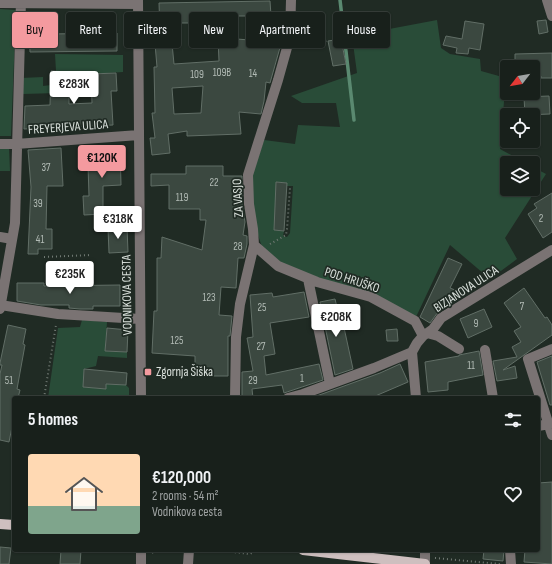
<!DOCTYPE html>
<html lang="en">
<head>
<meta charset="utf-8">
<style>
	body { margin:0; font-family:"Sofia Sans Condensed",sans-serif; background:#252d28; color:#f1f3f6; height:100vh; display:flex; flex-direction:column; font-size:15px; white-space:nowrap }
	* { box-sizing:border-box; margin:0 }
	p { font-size:13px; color:#9fa3a3 }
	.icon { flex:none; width:22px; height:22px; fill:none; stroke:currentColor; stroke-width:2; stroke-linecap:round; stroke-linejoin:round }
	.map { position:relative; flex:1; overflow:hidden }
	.details { position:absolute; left:12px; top:396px; width:528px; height:156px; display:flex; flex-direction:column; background:#18201b; border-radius:4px; box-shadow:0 1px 3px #0004,0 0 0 1px #363e3a }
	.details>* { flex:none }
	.guide { position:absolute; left:12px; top:12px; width:528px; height:36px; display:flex; gap:8px }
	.needle { width:26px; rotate:239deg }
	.buttons { position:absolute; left:500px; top:60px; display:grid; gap:8px }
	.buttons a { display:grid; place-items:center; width:40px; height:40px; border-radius:4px; background:#18201b; box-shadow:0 1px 3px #0004,0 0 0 1px #363e3a; font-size:20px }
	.price { position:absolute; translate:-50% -34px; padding:0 9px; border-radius:4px; background:#fff; color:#222; font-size:13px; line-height:26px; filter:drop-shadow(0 1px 2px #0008) }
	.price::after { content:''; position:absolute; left:50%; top:24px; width:12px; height:9px; margin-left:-6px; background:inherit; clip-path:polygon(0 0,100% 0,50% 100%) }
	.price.current { background:#f49a9f; color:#111 }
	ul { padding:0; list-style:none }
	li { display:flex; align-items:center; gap:12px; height:100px; padding:0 16px }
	li span { display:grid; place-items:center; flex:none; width:112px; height:80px; border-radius:4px; color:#555 }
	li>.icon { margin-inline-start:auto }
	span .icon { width:48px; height:48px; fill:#fffc; stroke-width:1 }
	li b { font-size:17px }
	h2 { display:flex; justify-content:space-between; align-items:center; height:48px; padding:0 16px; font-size:17px }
	.chip { padding:0 14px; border-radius:4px; background:#18201b; box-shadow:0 1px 3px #0004,0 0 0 1px #363e3a; font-size:14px; line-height:36px }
	.chip.current { background:#f49a9f; color:#111 }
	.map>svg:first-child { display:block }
	.green { fill:#294c38; fill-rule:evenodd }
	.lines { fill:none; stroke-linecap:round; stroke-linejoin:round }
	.stream { stroke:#5a8970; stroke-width:3.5 }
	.building { fill:#3b4840; stroke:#616e66; fill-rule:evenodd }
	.path { stroke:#717a74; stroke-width:2; stroke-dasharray:1 3; stroke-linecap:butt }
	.minor { stroke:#7a7373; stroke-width:10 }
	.major { stroke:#cebfbf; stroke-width:10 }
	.poi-dot { fill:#f49a9f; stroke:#202b24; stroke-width:1.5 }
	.labels { text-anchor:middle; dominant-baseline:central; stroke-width:3.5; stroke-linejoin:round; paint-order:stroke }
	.number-label { font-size:11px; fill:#b2bbb5 }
	.street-label { font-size:13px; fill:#dae1dc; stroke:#202b24 }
	.poi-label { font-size:13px; fill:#dae1dc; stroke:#202b24; text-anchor:start }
</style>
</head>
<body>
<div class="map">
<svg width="552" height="564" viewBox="0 0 552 564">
	<rect width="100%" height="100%" fill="#202b24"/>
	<!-- green -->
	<path class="green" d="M0 9 16 10 11 136H0Z
		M437 20 441 48 450 54 480 59 481 71 506 78 500 149 526 163H507V189H533V167L546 174 505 238 517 259 490 279 450 245 416 317 282 265 262 247 256 229 251 179 264 140 295 144 298 125 340 127 336 103H302L291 96 357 73 352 36ZM277 182 286 183V186H293L290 233 287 237 283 236 284 231 274 230Z
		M55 54 123 55V72L91 74 92 92 23 94 21 78 43 77V86L51 85 69 89V72L56 71Z
		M9 146 10 171H0V147Z
		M82 320 107 322 105 351 127 352V358L98 356 96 366 84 369 83 387 106 389V384L126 385 129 388V398H48L58 328 80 327Z"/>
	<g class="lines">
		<!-- stream -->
		<path class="stream" d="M340 0 354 120"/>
	</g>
	<!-- building -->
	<path class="building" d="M270 1 271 16H236L237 39 261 41H263L262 17H283L281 44 270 83 266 82 264 101 261 114 239 112 241 134 187 136V131L168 134 170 153 152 155 150 138H155L152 113H155L154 67H157L154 32H160L159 3ZM170 23H201V39H218L219 61 174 64ZM203 86 201 113 174 114 172 88Z
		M546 20 548 32 539 34 537 21Z
		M465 21 484 24 480 50 469 48 468 54 456 53 457 48 443 45 446 36 462 39Z
		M29 26H50V34L117 33V51L30 52Z
		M323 26 326 42 301 47 298 31Z
		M341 39 346 64 333 66 328 41Z
		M552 53V78H541V76H533V67H515V54Z
		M51 71 69 72V104L92 103 91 74 116 73 117 91H111L113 125 24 129 25 106 50 105Z
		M549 96 550 114 525 115 524 97Z
		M120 146 121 185 103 186V214L84 215 83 196H89L88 165 101 164 100 147Z
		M61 148 63 186H47L46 229H52V249H38V254H28L31 187 28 150Z
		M186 166H223V176H242V204L245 222 243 235 247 236V244L244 258H238L236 288 221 287 219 315 232 316 230 336H228V376H195V356L152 353 154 311H157V258H161L162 237 202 250 206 220H200V209H169V185L151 186V174H186Z
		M276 182 287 183 284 231 274 230Z
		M552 193V232L543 238 528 214 537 208 534 204Z
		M127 227 128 252 109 253 108 228Z
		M448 258 462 264 450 288 455 290 448 305 443 303 438 312 430 323 420 317Z
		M17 283H44V286L120 285V306H93V309H80L69 308V305H41L17 301Z
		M524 288 545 318 547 317 552 325V335L503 370 515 366 517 378 497 381 493 361 517 357 512 347 521 342 514 331 521 327 504 303Z
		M304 292 309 317 270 323 275 354 264 356 266 375 319 364 323 380 284 393 282 385 252 389 253 398H242V372L253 371 247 338 253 337 250 295 272 293 273 297Z
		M335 299 341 324 343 323 353 369 335 375 320 302Z
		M484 309 492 327 468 338 460 319Z
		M8 325 26 329 23 344 25 345 17 389 20 390 18 398H14V417L9 442 0 440V374L2 365H0V363Z
		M107 328 128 330 127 352 105 351Z
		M397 329 398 341H387L386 330Z
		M479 351 483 375 448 382V390L428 392 425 362 459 356V355Z
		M552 356V405H550L537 362Z
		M400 364 408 382 373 397 311 398 380 373Z
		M84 369 127 373 126 385 106 384V389L83 387Z
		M552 482V564L524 562 525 550H538V483Z
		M0 547 11 548 9 564H0Z
		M61 550H81L80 564H60Z
		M484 550H504L503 561 483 559Z"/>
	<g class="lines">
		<!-- path -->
		<path class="path" d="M270 244 286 235 287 229 290 188
			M44 257 91 255
			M44 398 56 325
			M215 550 250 554 256 550
			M152 553 157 550
			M435 558 500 564"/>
		<!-- minor -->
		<path class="minor" d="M138 0 141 398
			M547 0 552 16
			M0 3 138 4
			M0 144H16L139 135
			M0 237 12 239
			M254 245 278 266 317 282 371 297 415 321 423 336
			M308 279 330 384
			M0 305 58 314 140 319
			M0 309 15 223 21 0
			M427 333 438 336 459 349
			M552 349 528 359 552 435
			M485 350 493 398
			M412 352 416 398
			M235 398 236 337 240 304 254 245 253 229 249 204 248 175 278 80 290 37 291 0
			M288 398 303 394 374 368 412 352 417 343 423 336 433 329 441 318 552 250
			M538 426 549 424
			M425 550V564
			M510 550 511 564
			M141 564V550
			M188 564 189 550"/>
		<!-- major -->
		<path class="major" d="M0 524 14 525
			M303 550 425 564"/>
	</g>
	<!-- markers -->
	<rect class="poi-dot" x="144" y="368" width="8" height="8" rx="2"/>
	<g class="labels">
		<!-- number labels -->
		<g class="number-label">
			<text x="222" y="72">109B</text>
			<text x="253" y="73">14</text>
			<text x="197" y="74">109</text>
			<text x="46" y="167">37</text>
			<text x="214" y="182">22</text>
			<text x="182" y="197">119</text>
			<text x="38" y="203">39</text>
			<text x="541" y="218">2</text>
			<text x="40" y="239">41</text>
			<text x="238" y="246">28</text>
			<text x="209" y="297">123</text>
			<text x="522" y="306">7</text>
			<text x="262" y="307">25</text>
			<text x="476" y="323">9</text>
			<text x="177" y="340">125</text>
			<text x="261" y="346">27</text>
			<text x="471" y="365">11</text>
			<text x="302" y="378">1</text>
			<text x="9" y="380">51</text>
			<text x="253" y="380">29</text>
		</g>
		<!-- street labels -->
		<g class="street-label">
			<text transform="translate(68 127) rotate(-4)">FREYERJEVA ULICA</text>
			<text transform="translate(238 198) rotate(-93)">ZA VASJO</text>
			<text transform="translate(352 280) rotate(18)">POD HRUŠKO</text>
			<text transform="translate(466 289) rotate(-33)">BIZJANOVA ULICA</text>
			<text transform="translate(127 295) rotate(-91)">VODNIKOVA CESTA</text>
		</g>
		<!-- poi labels -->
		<g class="poi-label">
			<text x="156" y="372">Zgornja Šiška</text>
		</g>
	</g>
</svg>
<div class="buttons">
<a><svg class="needle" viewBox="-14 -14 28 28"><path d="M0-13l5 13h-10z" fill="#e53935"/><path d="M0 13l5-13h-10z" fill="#9fa3a3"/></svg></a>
<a><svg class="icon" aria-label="locate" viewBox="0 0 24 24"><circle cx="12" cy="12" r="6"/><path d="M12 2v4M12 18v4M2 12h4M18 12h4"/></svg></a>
<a><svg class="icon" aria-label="layers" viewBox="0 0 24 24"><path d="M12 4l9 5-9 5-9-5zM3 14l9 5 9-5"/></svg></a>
</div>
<b class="price" style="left:74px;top:105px">€283K</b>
<b class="price current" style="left:102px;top:179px">€120K</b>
<b class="price" style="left:118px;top:240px">€318K</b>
<b class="price" style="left:70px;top:295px">€235K</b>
<b class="price" style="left:336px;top:338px">€208K</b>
<div class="guide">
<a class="chip current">Buy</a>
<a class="chip">Rent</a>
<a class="chip">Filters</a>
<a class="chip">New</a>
<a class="chip">Apartment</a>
<a class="chip">House</a>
</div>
<section class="details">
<h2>5 homes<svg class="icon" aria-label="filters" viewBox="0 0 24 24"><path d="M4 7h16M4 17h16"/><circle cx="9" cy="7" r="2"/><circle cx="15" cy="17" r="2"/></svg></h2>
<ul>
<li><span style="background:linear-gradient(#ffd9b3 65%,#7fa58c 0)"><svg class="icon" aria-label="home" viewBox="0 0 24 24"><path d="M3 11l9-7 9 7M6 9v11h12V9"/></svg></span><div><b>€120,000</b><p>2 rooms · 54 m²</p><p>Vodnikova cesta</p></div><svg class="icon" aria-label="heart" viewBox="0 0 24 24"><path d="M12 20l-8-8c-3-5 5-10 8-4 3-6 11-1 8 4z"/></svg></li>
</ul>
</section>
</div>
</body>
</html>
